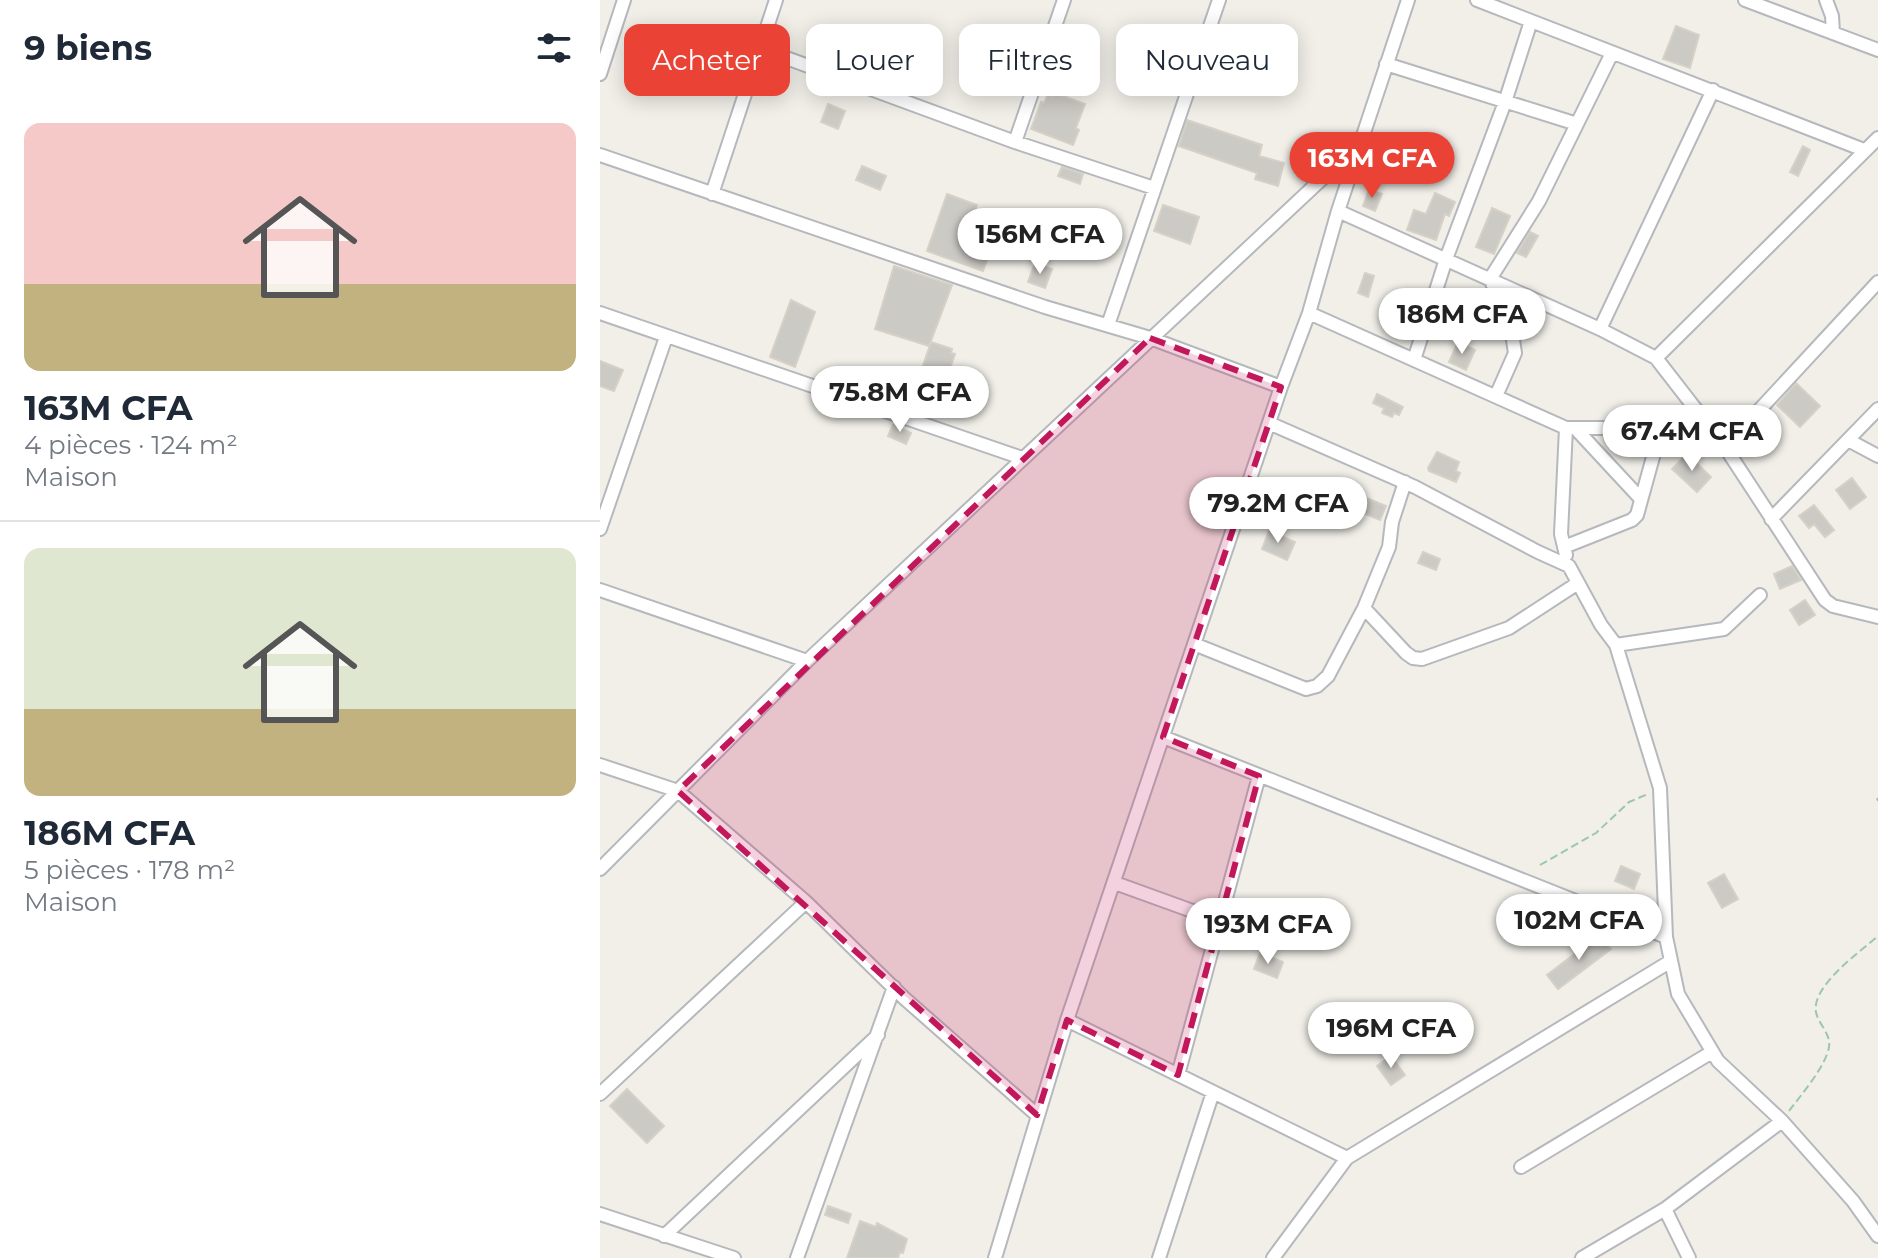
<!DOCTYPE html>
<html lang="fr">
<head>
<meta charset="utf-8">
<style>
	body { margin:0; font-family:Montserrat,sans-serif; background:#f2f2f3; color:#1f2937; height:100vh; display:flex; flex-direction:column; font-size:30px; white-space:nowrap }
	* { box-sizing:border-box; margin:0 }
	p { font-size:26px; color:#747a83 }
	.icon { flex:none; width:44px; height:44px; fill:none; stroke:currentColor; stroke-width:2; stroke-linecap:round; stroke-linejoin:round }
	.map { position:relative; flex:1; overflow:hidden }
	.drawer { display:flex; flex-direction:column; background:#fff; width:600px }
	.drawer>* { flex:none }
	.top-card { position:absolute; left:24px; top:24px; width:760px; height:72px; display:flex; gap:16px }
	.price { position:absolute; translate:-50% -68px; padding:0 18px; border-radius:28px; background:#fff; color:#222; font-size:26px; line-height:52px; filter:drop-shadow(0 2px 4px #0008) }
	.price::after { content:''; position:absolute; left:50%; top:48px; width:24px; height:18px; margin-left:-12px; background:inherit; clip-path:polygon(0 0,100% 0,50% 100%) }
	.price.on { background:#ea4335; color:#fff }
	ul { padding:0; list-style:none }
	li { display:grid; align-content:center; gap:16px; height:424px; padding:0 24px }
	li+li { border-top:2px solid #e0e1e3 }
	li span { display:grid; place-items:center; height:248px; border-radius:16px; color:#555 }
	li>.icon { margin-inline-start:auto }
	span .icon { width:144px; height:144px; fill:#fffc; stroke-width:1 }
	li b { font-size:34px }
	h2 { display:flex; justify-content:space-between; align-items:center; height:96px; padding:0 24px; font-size:34px }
	.tag { padding:0 28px; border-radius:16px; background:#fff; box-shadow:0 4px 20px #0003; font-size:28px; line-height:72px }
	.tag.on { background:#ea4335; color:#fff }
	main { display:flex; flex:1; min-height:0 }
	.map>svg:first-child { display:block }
	.building { fill:#cccac5; stroke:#d6d1c6; stroke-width:2 }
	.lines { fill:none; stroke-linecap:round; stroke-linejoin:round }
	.minor-casing { stroke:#b5b8bc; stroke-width:16 }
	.path { stroke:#9cc7a9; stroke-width:2; stroke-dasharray:8 4; stroke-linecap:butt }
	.minor { stroke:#fff; stroke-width:12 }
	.marked { fill:#c2185b; fill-opacity:0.2; stroke:#c2185b; stroke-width:6; stroke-dasharray:16 10; stroke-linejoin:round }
</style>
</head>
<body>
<main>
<section class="drawer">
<h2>9 biens<svg class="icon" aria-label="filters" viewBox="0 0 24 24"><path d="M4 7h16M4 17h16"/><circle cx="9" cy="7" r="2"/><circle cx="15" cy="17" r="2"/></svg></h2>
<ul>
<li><span style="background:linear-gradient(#f6c9c9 65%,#c2b280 0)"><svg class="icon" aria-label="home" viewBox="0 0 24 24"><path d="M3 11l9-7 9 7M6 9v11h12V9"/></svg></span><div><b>163M CFA</b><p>4 pièces · 124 m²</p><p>Maison</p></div></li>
<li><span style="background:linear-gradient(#dfe7d0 65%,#c2b280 0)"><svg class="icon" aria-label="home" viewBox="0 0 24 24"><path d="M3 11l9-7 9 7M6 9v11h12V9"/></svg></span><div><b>186M CFA</b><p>5 pièces · 178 m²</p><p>Maison</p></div></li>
</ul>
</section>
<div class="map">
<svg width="1278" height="1258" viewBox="0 0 1278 1258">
	<rect width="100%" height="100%" fill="#f1efe8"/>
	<!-- building -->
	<path class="building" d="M1076 26 1099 35 1090 68 1063 59Z
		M312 30 332 36 329 44 335 46 326 71 305 63 310 49 306 48Z
		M411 41 432 49 417 86 397 78Z
		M455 93 485 104 476 128 479 130 473 145 431 129 441 102 444 103 448 94 453 96Z
		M228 104 245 111 238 129 221 122Z
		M587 120 662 145 659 156 684 163 678 186 655 179 657 173 579 146Z
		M1203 146 1210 150 1198 176 1190 172Z
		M262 166 286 176 280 190 256 180Z
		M462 167 483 174 480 184 458 176Z
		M769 190 782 194 775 211 763 206Z
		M835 193 855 202 849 216 845 214 836 240 807 230 814 210 826 214Z
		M347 194 377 205 369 226 396 236 383 271 327 251Z
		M563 205 599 217 590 244 554 231Z
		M892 208 910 216 894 254 876 247Z
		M930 232 938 236 926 257 917 253Z
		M435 263 452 269 445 288 428 282Z
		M294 266 352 285 329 346 275 329Z
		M765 273 774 276 768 297 758 293Z
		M191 300 215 312 195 367 170 357Z
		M331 342 352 349 351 353 355 354 334 415 309 407Z
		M858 342 875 350 866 370 849 362Z
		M0 361 23 370 14 391 0 386Z
		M1196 383 1220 406 1200 427 1177 405Z
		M777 394 803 407 799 415 794 413 792 417 782 413 784 408 773 403Z
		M293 425 311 433 306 444 288 436Z
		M837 452 859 462 856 471 860 473 856 482 829 471 828 468Z
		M1087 454 1111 477 1097 492 1072 469Z
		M1252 478 1266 497 1250 509 1236 490Z
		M764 497 786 506 780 520 758 511Z
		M1214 505 1234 530 1225 537 1214 524 1209 528 1199 516Z
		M669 531 695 542 687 560 662 549Z
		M823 552 840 559 836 570 818 563Z
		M1192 566 1201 580 1180 589 1174 574Z
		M1205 600 1215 615 1199 625 1190 610Z
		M1021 866 1040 874 1034 889 1015 881Z
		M1124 874 1138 899 1122 908 1108 883Z
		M999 935 1011 949 958 989 947 975Z
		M660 953 683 962 677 978 654 969Z
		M791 1056 805 1075 791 1085 777 1066Z
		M27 1089 64 1126 47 1143 10 1106Z
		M228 1206 251 1214 248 1223 225 1215Z
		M260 1221 276 1227 277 1223 307 1239 303 1253 300 1252 298 1258H247Z"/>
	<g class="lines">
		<defs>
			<path id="minor" d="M877 0 1264 150
				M1145 0 1278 50
				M1226 0 1232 16 1233 33
				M159 48 415 142 554 188
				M786 64 977 124
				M0 74 24 0
				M415 142 464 0
				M0 155 445 307 550 338 681 387
				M112 194 176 0
				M738 211 1000 329 1056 358 1125 447 1225 600 1233 606 1278 617
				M0 313 422 458
				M709 313 966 428H1061L1125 447
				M508 325 619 0
				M1000 329 1113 90
				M1056 358 1278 138
				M814 360 846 259 905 102 931 21
				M896 396 915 353 910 321 890 279 939 201 1012 53
				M669 423 815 487 938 552 969 566 1001 625 1016 645 1060 788 1066 937 1078 994 1118 1061 1182 1121 1253 1201 1278 1236
				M966 428 961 534 966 555
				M975 428 1040 498
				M1248 440 1278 456
				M1125 447 1278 282
				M1171 519 1278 409
				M0 529 66 337
				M964 547 1032 520 1037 515 1061 428
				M0 590 207 661
				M764 608 806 653 813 658 822 659 909 628 978 583
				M594 644 706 689 717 686 728 676 764 608 789 547 792 522 805 482
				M1016 645 1124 629 1160 595
				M563 737 1066 937
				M0 765 78 791 206 902 304 998 437 1115
				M0 869 207 661 757 146
				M515 883 620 921
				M467 1020 747 1158
				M578 1075 659 776
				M0 1094 206 902
				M921 1167 1112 1052
				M1065 1209 1089 1258
				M0 1214 134 1258
				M64 1236 278 1035
				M197 1258 294 987
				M395 1258 467 1020 681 387 709 313 738 211 808 0
				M559 1258 613 1092
				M673 1258 747 1158 1071 961
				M982 1258 1065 1209 1182 1121"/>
		</defs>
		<!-- minor casing -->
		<use href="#minor" class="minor-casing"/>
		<!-- path -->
		<path class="path" d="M1277 798 1278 801
			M940 865 996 833 1029 802 1048 794
			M1189 1111C1201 1095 1226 1066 1229 1047 1231 1033 1218 1024 1216 1012 1211 986 1261 951 1278 936"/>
		<!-- minor -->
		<use href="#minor" class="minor"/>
	</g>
	<!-- marked area -->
	<path class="marked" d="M550 338 681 387 563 737 659 776 578 1075 467 1020 437 1115 78 791Z"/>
</svg>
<b class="price on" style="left:772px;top:200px">163M CFA</b>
<b class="price" style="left:440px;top:276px">156M CFA</b>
<b class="price" style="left:862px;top:356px">186M CFA</b>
<b class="price" style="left:300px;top:434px">75.8M CFA</b>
<b class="price" style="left:1092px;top:473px">67.4M CFA</b>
<b class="price" style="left:678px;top:545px">79.2M CFA</b>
<b class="price" style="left:979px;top:962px">102M CFA</b>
<b class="price" style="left:668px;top:966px">193M CFA</b>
<b class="price" style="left:791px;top:1070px">196M CFA</b>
<div class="top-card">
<a class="tag on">Acheter</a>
<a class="tag">Louer</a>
<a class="tag">Filtres</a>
<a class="tag">Nouveau</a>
</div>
</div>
</main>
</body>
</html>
